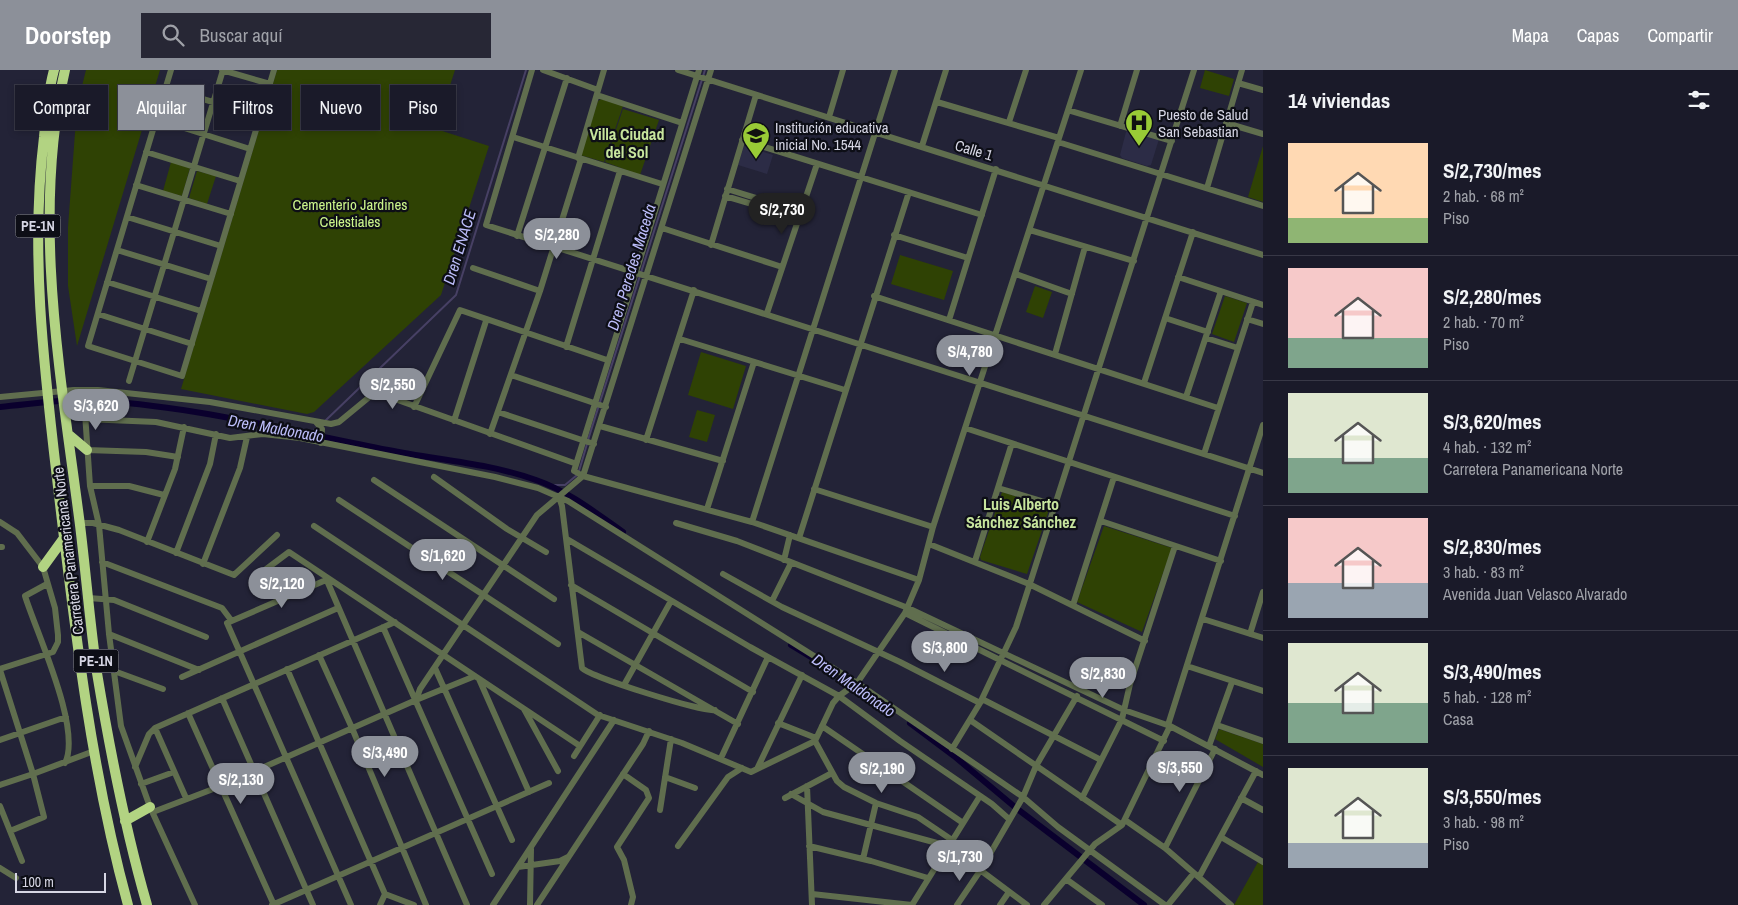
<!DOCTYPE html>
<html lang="es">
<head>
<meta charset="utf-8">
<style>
	body { margin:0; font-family:"Archivo Narrow",sans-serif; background:#272735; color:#f1f3f6; height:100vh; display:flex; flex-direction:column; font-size:19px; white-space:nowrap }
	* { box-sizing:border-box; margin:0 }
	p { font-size:16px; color:#9fa1a8 }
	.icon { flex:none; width:28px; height:28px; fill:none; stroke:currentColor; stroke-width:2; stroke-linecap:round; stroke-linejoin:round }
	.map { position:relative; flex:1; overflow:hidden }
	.side { display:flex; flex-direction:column; background:#1a1a29; width:475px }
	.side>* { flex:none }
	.top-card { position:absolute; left:15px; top:15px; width:475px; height:45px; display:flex; gap:10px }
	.scale { position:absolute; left:15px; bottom:12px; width:91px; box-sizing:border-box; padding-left:5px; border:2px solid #d6d6e4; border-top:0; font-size:14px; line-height:18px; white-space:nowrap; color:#d6d6e4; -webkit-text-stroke:4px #0d0e16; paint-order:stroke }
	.price { position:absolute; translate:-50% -42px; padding:0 11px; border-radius:18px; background:#8c9099; color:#fff; font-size:16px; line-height:32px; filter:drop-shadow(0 1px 2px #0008) }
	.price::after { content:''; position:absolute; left:50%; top:30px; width:15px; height:11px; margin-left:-8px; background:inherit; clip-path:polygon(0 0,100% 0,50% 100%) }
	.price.selected { background:#222; color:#fff }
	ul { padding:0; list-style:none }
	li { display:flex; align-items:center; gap:15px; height:125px; padding:0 25px }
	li+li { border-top:1px solid #383846 }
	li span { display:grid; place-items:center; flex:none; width:140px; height:100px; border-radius:0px; color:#555 }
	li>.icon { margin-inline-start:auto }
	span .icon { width:60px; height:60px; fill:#fffc; stroke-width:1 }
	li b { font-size:21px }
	h2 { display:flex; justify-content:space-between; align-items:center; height:60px; padding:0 25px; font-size:21px }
	.pill { padding:0 18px; border-radius:0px; background:#1a1a29; box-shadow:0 2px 8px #0003,0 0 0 1px #383846; font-size:18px; line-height:45px }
	.pill.selected { background:#8c9099; color:#fff }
	header { display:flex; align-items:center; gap:30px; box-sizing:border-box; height:70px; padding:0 25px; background:#8c9099; color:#fff }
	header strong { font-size:24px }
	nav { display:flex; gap:28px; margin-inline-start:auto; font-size:18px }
	.search { width:350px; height:45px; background:#272735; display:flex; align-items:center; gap:12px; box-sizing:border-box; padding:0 18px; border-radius:0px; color:#9fa1a8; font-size:19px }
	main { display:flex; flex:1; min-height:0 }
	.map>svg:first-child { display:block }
	.built { fill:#2c2c46 }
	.green { fill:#2f4204 }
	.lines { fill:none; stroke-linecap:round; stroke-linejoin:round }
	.stream { stroke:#474064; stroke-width:2 }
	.canal { stroke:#0a002d; stroke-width:6 }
	.minor { stroke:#606e4e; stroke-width:6 }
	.highway { stroke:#b2d382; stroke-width:10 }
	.labels { text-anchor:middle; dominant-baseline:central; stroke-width:4.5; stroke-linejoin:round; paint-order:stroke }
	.shield { fill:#0d0e16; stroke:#9a9aa6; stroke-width:1 }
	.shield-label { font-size:14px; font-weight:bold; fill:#d6d6e4 }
	.poi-label { font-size:15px; fill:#d6d6e4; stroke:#0d0e16; text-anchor:start }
	.street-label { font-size:15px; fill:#d6d6e4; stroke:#0d0e16 }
	.park-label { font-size:15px; fill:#ccf68b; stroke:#0d0e16 }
	.neighbourhood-label { font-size:16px; font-weight:bold; fill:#c7e59d; stroke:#0d0e16 }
	.water-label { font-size:16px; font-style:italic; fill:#bcbdfa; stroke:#0d0e16 }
</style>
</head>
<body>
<header>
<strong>Doorstep</strong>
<div class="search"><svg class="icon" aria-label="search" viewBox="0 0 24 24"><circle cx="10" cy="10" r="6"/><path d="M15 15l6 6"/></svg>Buscar aquí</div>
<nav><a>Mapa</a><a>Capas</a><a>Compartir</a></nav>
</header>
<main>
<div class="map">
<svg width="1263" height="835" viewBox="0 0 1263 835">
	<rect width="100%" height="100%" fill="#232337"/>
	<!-- built -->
	<path class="built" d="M1129 59 1159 69 1151 95 1147 96 1122 88 1120 85 1126 62Z
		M744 76 773 85 767 104 738 95Z"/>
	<!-- green -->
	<path class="green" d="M86 0H160L77 276 68 216V157L77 36Z
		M277 0H455L436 59 489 76 441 225 314 342 307 344 181 319Z
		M1205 0 1234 9 1229 26 1200 18Z
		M601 29 623 36 604 92 580 85 598 31Z
		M623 39 659 50 640 105 605 92Z
		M1263 76V132L1248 127Z
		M171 92 190 98 182 126 163 121Z
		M197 101 216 106 207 134 189 128Z
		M900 185 953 201 944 230 891 214Z
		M1035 216 1052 222 1043 248 1026 242Z
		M1225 226 1247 233 1234 272 1212 264Z
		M701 282 746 296 733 339 688 325Z
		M697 340 715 345 707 372 689 367Z
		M1002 422 1050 437 1027 504 981 490 980 487Z
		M1104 456 1172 478 1142 562 1077 532Z
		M1219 659 1263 674V697L1215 669Z
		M1258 792 1263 795V835H1234Z"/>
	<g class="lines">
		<!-- stream -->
		<path class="stream" d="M325 351 456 225 526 0
			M310 364 317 357
			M588 370 705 0
			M579 401 587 374
			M549 415H565L577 405"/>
		<!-- canal -->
		<path class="canal" d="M0 337C34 334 67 328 102 331 197 337 295 362 388 380 437 390 489 393 536 410 568 421 596 443 623 462
			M791 575 819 592
			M910 653 954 686 1016 738 1144 835"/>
		<!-- minor -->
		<path class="minor" d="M171 0 88 276 182 306 274 0
			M222 0 270 14
			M532 0 486 155 1263 403
			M543 0 598 20
			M678 0 1263 185
			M699 0 574 401 583 406 752 452 919 510
			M1238 13 1263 20
			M166 18 260 46
			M597 25 682 53
			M937 32 1059 68
			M1068 40 1172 71
			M829 47 843 0
			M156 49 250 79
			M1009 52 1026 0
			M1226 53 1263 64
			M1120 56 1137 0
			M513 67 662 114
			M742 70 982 145
			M1058 72 1263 136
			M922 76 946 0
			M146 82 240 111
			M578 88 604 0
			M136 115 231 144
			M1207 118 1242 0
			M727 119 801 142
			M725 126 799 148
			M127 147 221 176
			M662 158 782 197
			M1030 160 1134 191
			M894 165 968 188
			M517 166 567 8
			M711 175 756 25
			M117 180 211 209
			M473 198 540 221
			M1016 204 1072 224
			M1178 207 1263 235
			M107 212 201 241
			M874 226 1218 338
			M767 243 817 94
			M98 244 192 274
			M1165 248 1208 262
			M1247 249 1263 254
			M949 250 996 99
			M1206 268 1238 278
			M680 269 845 320
			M566 277 620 101
			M1055 284 1085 177
			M511 305 606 337
			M129 311 223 0
			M1144 313 1193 162
			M0 327 74 320H98L210 332 331 354 339 352 373 324 378 323 574 393
			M1186 327 1221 221
			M414 337 460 240 607 290
			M498 342 594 374
			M85 343 90 416 99 455 109 564 121 656 150 737 195 835
			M85 349 156 352 230 368 263 364 300 368 495 407 538 418 568 431 857 613 1023 727 1058 757 1165 835
			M454 351 486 251
			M316 352 322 359 321 373
			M600 356 723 391
			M965 358 1235 446
			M490 364 540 221 581 89
			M646 370 694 220
			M87 380 146 382 178 387
			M1204 384 1253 232
			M583 406 711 0
			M434 407 507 459 546 482
			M374 410 554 529
			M90 416H129L164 425
			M998 418 1055 435
			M814 419 933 457
			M559 427 562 436 582 598C590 607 705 643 715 640
			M339 430 558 574
			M707 439 754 292
			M1101 451 1221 491
			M0 452 17 463 43 497 55 538 58 565V572L53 582 0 599
			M752 452 895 0
			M80 453H93L119 460 234 505 277 465
			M676 453 737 471 908 538 1124 640 1170 656 1263 705
			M314 456 598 645 682 673 751 702 815 671 833 633 839 626 857 613 905 543 919 510 933 457 1081 0
			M799 468 909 122
			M567 469 750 577 839 626 900 671 992 734 1009 749
			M147 472 175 399 184 357
			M929 474 1029 514 1145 571
			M0 477H2
			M176 483 210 394 216 364
			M784 490 790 465
			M975 491 1012 373
			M102 492 222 538 231 550
			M203 494 240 398 247 367
			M723 504 782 537 900 592 980 633
			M257 506 289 482 580 676
			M325 506 467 835
			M326 510 227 553 351 835
			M47 514 25 526C37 564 82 659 65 693
			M571 515 753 622
			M89 528 114 530 206 567
			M772 531 791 493
			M1073 535 1114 407
			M905 543 1164 671
			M1203 549 1263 568
			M383 557 492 804
			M578 562 738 654
			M109 564 199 600
			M1250 564 1263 522
			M319 585 352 658 426 835
			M1187 596 1263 621
			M435 598 512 770
			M287 599 385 824 380 835
			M0 600 33 704 0 715
			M114 601 163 619
			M182 607 338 538
			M479 609 529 722
			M624 615 671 531
			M222 628 313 835
			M982 629 1101 690
			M416 630 420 619 537 445 583 406
			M524 639 558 701
			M188 643 274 835
			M970 650 1122 755
			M778 653 816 668
			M1168 655 1263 355
			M1217 655 1263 671
			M822 656 963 753
			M155 658 186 728
			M0 670 66 647
			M815 671 837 711 844 717 876 733 918 747 952 770
			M1209 676 1232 612
			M952 679 980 633 1016 557 1194 0
			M574 686 600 645
			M721 688 768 587
			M135 697 149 664 155 658 395 552
			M757 699 802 605
			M623 704 646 720 649 728 617 777 624 790 633 827 631 835
			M665 707 695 718
			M141 714 174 702
			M807 716 812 835
			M791 724 823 742 948 776 1027 835
			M785 728 832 703
			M1082 728 1122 649 1130 614 1175 476
			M1241 728 1263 740
			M0 736 22 791
			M660 740 671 669
			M153 742 221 716 416 630 475 606
			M1125 750 1165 778 1231 835
			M10 761 44 747 33 704 94 681
			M1221 767 1263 792
			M678 776 728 707 742 698
			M809 776 871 791 928 808
			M1165 778 1215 679
			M863 789 876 733
			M518 797 560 791 568 787
			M0 798 16 808
			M1199 807 1256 701
			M1066 809 1102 835
			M385 824 414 835
			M812 824 912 835
			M272 835 549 713
			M493 835 614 650
			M530 835 531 779
			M537 835 643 674 649 661
			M912 835 980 726
			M957 835 980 801 1023 727 1036 696 1077 626
			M1000 835 1009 822
			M1044 835 1095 774 1122 755 1170 656
			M1168 835 1194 803"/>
		<!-- highway -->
		<path class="highway" d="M54 0C48 22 46 44 44 67 29 189 46 313 60 434 76 569 92 704 128 835
			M65 0C31 148 61 307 80 455 86 504 90 554 97 603 110 681 125 759 147 835
			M68 364 87 380
			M43 497 64 468
			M125 751 150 737"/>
	</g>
	<!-- icons -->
	<defs>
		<symbol id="hospital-pin" viewBox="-11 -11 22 30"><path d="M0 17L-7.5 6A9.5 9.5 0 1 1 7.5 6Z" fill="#99cb36" stroke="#0d0e16"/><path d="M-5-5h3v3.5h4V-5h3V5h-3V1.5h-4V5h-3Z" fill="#111"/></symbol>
		<symbol id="school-pin" viewBox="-11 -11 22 30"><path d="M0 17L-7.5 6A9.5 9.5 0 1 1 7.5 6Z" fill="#99cb36" stroke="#0d0e16"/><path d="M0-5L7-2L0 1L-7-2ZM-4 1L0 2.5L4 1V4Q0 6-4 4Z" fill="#111"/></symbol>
	</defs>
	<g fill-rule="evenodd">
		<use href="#hospital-pin" x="1123" y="37" width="32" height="43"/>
		<use href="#school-pin" x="740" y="50" width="32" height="43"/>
	</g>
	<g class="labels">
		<!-- shield labels -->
		<g class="shield">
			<rect x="15.5" y="144.5" width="45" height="23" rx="4"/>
			<rect x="73.5" y="579.5" width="45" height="23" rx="4"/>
		</g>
		<g class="shield-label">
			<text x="38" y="156">PE-1N</text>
			<text x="96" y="591">PE-1N</text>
		</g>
		<!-- poi labels -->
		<g class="poi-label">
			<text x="1158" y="44">Puesto de Salud<tspan x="1158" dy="17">San Sebastian</tspan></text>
			<text x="775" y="57">Institución educativa<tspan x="775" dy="17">inicial No. 1544</tspan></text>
		</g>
		<!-- street labels -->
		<g class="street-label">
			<text transform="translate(974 80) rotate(17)">Calle 1</text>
			<text transform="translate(68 481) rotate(-97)">Carretera Panamericana Norte</text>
		</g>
		<!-- park labels -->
		<g class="park-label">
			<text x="350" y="134">Cementerio Jardines<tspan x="350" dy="17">Celestiales</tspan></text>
		</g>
		<!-- neighbourhood labels -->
		<g class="neighbourhood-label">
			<text x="627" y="64">Villa Ciudad<tspan x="627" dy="18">del Sol</tspan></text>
			<text x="1021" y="434">Luis Alberto<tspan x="1021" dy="18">Sánchez Sánchez</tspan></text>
		</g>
		<!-- water labels -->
		<g class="water-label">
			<text transform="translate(459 177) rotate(-73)">Dren ENACE</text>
			<text transform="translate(631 197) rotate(-73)">Dren Peredes Maceda</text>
			<text transform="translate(276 358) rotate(10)">Dren Maldonado</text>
			<text transform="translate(854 615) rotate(35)">Dren Maldonado</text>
		</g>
	</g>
</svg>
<div class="scale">100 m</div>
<b class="price selected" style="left:782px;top:165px">S/2,730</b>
<b class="price" style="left:557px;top:190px">S/2,280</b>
<b class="price" style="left:970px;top:307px">S/4,780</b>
<b class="price" style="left:393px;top:340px">S/2,550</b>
<b class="price" style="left:96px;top:361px">S/3,620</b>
<b class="price" style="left:443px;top:511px">S/1,620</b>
<b class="price" style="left:282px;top:539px">S/2,120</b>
<b class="price" style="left:945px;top:603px">S/3,800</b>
<b class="price" style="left:1103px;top:629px">S/2,830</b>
<b class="price" style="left:385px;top:708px">S/3,490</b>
<b class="price" style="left:1180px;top:723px">S/3,550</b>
<b class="price" style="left:882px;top:724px">S/2,190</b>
<b class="price" style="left:241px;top:735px">S/2,130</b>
<b class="price" style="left:960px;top:812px">S/1,730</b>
<div class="top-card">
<a class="pill">Comprar</a>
<a class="pill selected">Alquilar</a>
<a class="pill">Filtros</a>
<a class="pill">Nuevo</a>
<a class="pill">Piso</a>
</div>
</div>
<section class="side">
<h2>14 viviendas<svg class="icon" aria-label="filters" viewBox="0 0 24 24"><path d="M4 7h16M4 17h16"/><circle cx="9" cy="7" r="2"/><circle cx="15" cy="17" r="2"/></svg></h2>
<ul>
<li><span style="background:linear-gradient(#ffd9b3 75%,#8fb573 0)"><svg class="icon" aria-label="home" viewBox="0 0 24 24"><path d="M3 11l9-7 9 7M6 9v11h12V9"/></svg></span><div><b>S/2,730/mes</b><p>2 hab. · 68 m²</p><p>Piso</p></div></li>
<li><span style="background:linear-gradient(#f6c9c9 70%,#7fa58c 0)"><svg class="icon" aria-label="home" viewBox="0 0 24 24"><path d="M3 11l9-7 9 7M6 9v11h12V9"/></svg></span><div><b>S/2,280/mes</b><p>2 hab. · 70 m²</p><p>Piso</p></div></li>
<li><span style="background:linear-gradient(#dfe7d0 65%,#7fa58c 0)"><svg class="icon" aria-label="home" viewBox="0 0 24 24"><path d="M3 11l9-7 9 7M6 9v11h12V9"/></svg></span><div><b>S/3,620/mes</b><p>4 hab. · 132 m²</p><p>Carretera Panamericana Norte</p></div></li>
<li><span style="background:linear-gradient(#f6c9c9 65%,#9aa5b1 0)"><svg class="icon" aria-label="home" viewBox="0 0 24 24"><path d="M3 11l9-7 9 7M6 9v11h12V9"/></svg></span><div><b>S/2,830/mes</b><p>3 hab. · 83 m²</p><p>Avenida Juan Velasco Alvarado</p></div></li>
<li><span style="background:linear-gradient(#dfe7d0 60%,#7fa58c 0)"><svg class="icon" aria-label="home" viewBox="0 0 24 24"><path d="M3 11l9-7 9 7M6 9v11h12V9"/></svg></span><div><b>S/3,490/mes</b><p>5 hab. · 128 m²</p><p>Casa</p></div></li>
<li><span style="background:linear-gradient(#dfe7d0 75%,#9aa5b1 0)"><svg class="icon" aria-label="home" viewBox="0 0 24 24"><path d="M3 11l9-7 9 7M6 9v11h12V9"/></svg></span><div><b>S/3,550/mes</b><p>3 hab. · 98 m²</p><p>Piso</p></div></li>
</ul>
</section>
</main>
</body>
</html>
